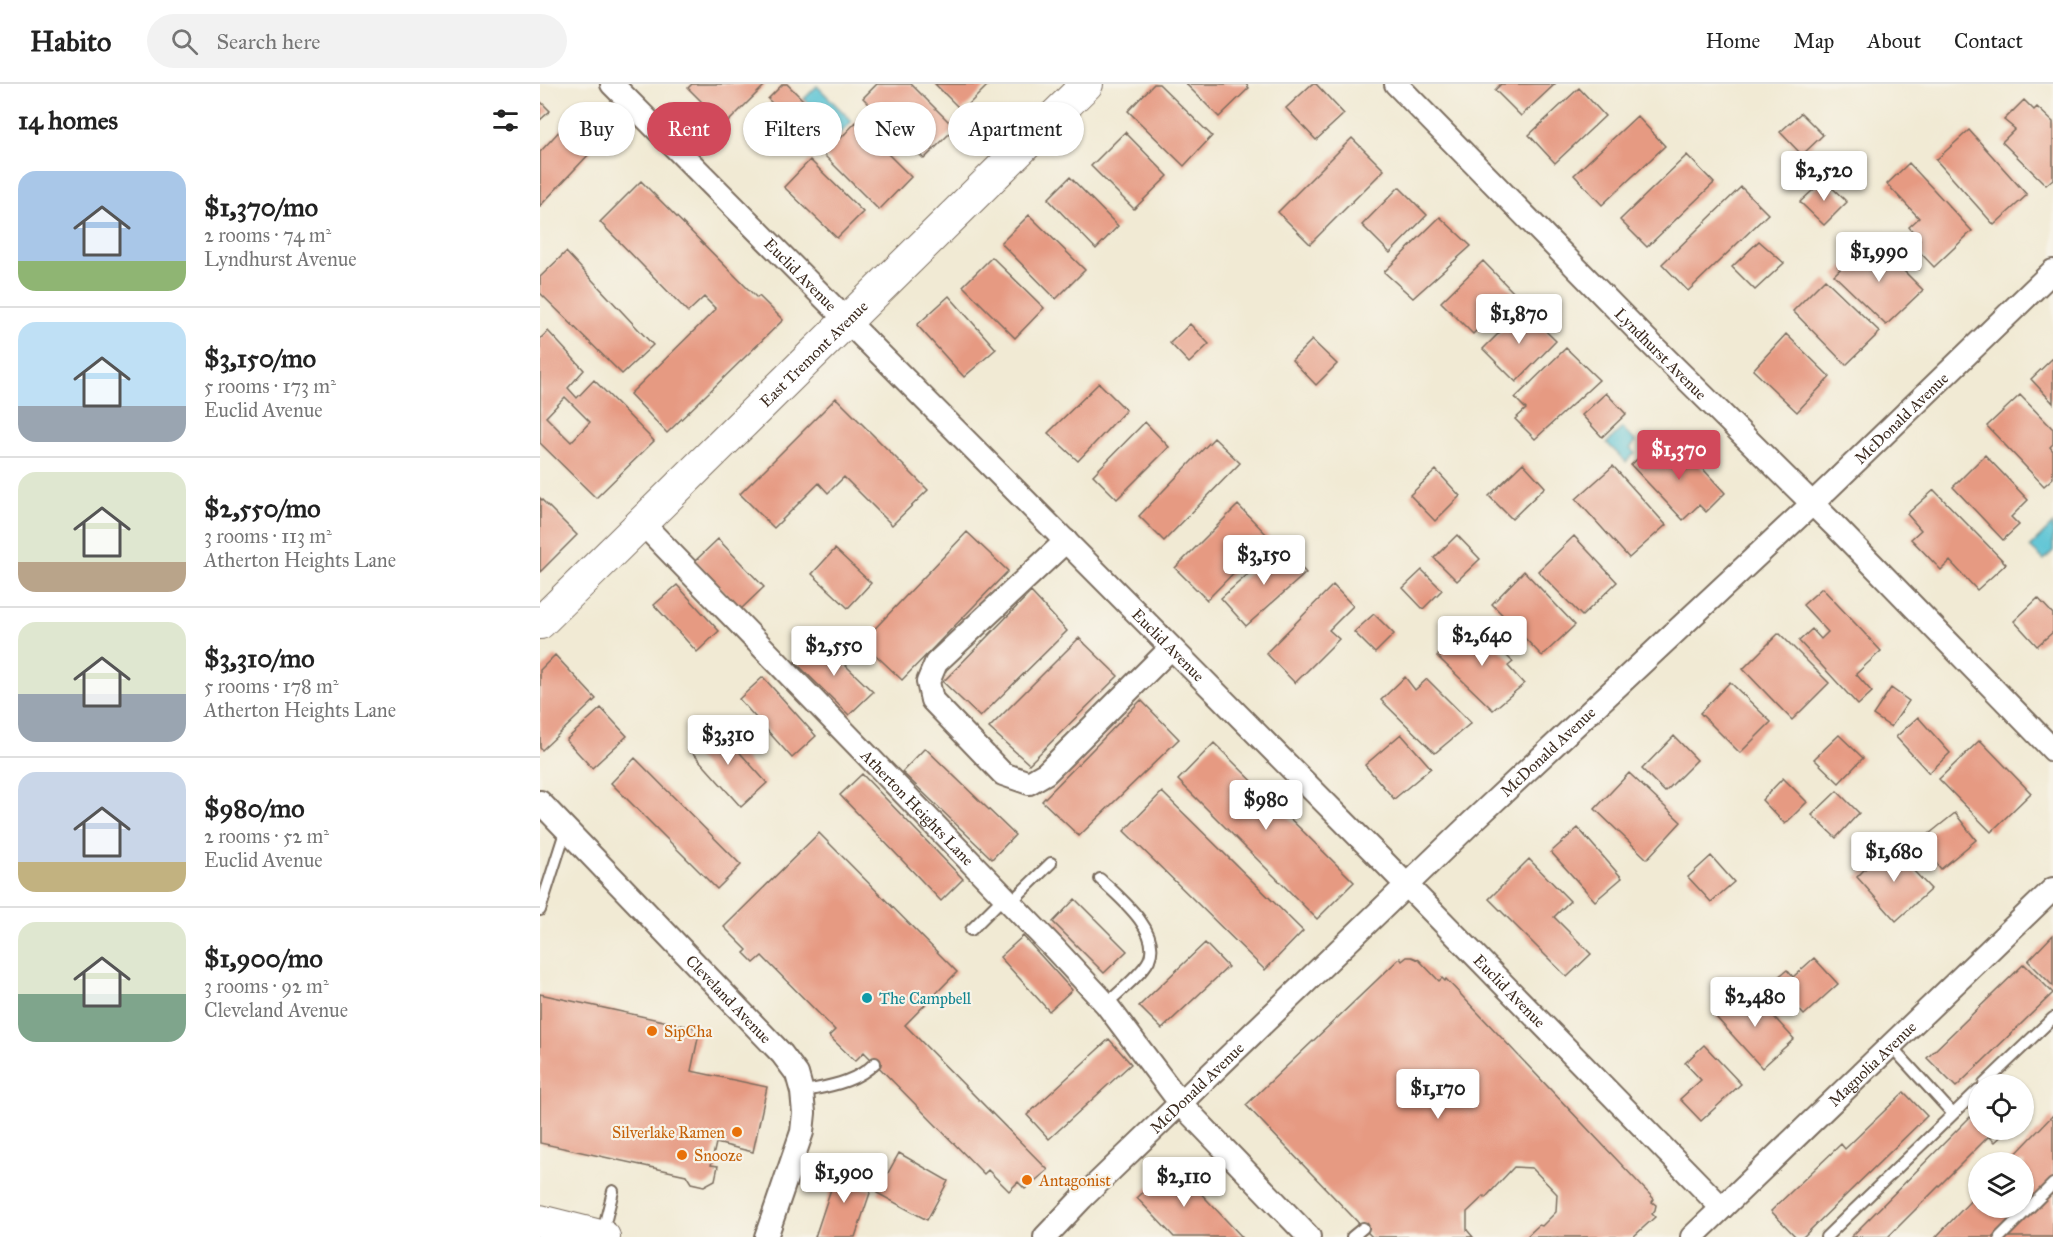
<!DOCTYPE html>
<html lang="en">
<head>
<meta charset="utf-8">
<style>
	body { margin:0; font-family:"IM FELL Great Primer",serif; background:#f2f2f2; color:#222; height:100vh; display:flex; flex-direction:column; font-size:22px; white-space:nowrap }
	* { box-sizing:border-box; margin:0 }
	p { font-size:20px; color:#767676 }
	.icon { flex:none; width:33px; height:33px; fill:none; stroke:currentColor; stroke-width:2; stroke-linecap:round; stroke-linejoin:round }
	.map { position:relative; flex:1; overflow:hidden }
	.drawer { display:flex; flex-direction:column; background:#fff; width:540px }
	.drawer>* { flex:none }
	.hud { position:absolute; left:18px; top:18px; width:570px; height:54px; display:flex; gap:12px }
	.fabs { position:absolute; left:1428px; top:990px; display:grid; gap:12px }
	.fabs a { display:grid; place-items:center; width:66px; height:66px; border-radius:50%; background:#fff; box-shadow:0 2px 4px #0004; font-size:30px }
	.price { position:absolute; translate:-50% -51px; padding:0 14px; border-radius:6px; background:#fff; color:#222; font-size:20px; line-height:39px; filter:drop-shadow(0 2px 3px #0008) }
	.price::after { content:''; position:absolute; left:50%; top:36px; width:18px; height:14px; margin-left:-9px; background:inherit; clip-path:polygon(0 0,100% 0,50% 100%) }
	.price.on { background:#d1495b; color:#fff }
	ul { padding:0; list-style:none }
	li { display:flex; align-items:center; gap:18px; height:150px; padding:0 18px }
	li+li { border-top:2px solid #e0e0e0 }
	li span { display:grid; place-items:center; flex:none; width:168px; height:120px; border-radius:18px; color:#555 }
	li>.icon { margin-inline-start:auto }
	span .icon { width:72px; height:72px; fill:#fffc; stroke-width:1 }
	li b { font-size:26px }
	h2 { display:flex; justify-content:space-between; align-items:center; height:72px; padding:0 18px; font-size:26px }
	.tag { padding:0 21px; border-radius:27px; background:#fff; box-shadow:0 2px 4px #0004; font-size:21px; line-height:54px }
	.tag.on { background:#d1495b; color:#fff }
	header { display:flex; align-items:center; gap:36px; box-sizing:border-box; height:84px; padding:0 30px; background:#fff; border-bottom:2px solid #e0e0e0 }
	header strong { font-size:28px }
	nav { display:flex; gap:33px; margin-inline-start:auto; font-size:21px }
	.search { width:420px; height:54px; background:#f2f2f2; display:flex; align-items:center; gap:15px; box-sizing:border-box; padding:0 21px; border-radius:33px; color:#767676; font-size:22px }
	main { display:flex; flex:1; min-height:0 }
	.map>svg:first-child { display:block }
	.water { fill:#59c3d4; stroke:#4a7679; stroke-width:1.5 }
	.building { fill:#e69a82; fill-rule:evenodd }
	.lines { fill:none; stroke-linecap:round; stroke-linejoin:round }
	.lane-casing { stroke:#7b6d5e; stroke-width:14 }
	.street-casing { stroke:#7b6d5e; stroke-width:26 }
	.secondary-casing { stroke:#7b6d5e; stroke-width:34 }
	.lane { stroke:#fff; stroke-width:10 }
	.street { stroke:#fff; stroke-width:22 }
	.secondary { stroke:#fff; stroke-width:32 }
	.culture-dot { fill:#0f9aa8; stroke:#f7f3e8; stroke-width:2 }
	.food-dot { fill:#e8710a; stroke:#f7f3e8; stroke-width:2 }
	.labels { text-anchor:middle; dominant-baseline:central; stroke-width:4.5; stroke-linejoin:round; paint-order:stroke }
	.street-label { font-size:16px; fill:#3b2a1e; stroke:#f7f3e8 }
	.culture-label { font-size:16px; fill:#0d838f; stroke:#f7f3e8; text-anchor:start }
	.food-label { font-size:16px; fill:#c56008; stroke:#f7f3e8; text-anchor:start }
</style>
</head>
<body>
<header>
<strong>Habito</strong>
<div class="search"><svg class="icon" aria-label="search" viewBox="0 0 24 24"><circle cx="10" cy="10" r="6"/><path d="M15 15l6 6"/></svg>Search here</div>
<nav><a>Home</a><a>Map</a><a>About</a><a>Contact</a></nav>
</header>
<main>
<section class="drawer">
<h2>14 homes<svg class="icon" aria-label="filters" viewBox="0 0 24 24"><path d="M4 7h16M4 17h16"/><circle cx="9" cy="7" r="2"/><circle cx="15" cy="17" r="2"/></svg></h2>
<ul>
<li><span style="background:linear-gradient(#a9c7e8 75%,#8fb573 0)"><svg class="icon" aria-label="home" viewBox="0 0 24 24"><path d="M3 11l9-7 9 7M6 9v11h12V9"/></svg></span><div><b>$1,370/mo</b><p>2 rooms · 74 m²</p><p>Lyndhurst Avenue</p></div></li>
<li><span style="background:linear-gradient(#bfe0f5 70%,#9aa5b1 0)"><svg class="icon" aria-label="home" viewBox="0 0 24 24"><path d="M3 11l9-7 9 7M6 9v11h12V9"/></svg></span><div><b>$3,150/mo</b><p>5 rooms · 173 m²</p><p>Euclid Avenue</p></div></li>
<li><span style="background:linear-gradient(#dfe7d0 75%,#b9a48a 0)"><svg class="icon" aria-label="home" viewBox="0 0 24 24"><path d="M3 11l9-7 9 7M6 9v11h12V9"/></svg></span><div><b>$2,550/mo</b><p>3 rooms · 113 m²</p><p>Atherton Heights Lane</p></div></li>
<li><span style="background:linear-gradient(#dfe7d0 60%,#9aa5b1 0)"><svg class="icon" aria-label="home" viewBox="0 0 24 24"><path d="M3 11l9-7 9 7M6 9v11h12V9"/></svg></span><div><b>$3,310/mo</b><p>5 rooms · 178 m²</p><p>Atherton Heights Lane</p></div></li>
<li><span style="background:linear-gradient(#c9d6e8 75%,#c2b280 0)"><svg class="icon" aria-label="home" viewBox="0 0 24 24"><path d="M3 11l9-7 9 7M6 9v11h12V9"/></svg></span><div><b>$980/mo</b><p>2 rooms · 52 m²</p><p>Euclid Avenue</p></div></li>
<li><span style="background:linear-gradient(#dfe7d0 60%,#7fa58c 0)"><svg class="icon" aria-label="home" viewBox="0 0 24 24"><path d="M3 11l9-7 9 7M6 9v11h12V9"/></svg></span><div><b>$1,900/mo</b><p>3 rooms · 92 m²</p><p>Cleveland Avenue</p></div></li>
</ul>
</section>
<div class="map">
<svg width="1513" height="1153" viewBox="0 0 1513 1153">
	<rect width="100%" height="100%" fill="#f7f3e8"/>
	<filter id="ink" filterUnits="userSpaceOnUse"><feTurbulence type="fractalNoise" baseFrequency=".0167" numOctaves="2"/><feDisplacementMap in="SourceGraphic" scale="12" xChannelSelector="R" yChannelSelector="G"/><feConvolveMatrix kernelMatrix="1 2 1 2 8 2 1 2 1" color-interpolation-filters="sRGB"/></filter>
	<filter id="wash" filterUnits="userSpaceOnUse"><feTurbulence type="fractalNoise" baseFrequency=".008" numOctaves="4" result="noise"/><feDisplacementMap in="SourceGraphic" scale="24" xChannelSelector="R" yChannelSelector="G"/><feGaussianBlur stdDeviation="1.35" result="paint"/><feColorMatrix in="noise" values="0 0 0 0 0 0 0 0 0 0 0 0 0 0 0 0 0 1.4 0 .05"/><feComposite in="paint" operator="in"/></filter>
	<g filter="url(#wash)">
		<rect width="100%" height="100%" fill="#f1ead4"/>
		<!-- water -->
		<path class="water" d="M277 2 312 37 300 50 264 15Z
			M1082 344 1096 358 1090 364 1095 369 1086 378 1067 359Z
			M1513 440V467L1504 476 1490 463Z"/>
		<g id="blocks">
			<!-- building -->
			<path class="building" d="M152 0H226L185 41 148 4Z
				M243 0H247L301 54 316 38 371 93 339 126 228 15Z
				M337 0H371L415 44 384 75 323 14Z
				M395 0H449L422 27Z
				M614 0H619L672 52 644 82 588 27Z
				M646 0H706L709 4 679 33Z
				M772 0H776L804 30 776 56 746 24Z
				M961 0H1015L981 32 955 6Z
				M1039 4 1065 32 1015 79 989 51Z
				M1484 16 1494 26 1497 23 1513 38V95L1506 101 1462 58 1475 45 1464 36Z
				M0 17 10 27 0 36Z
				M1261 29 1283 51 1262 71 1240 48Z
				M1097 32 1125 62 1062 121 1034 91Z
				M24 42 51 68 0 122V68Z
				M1429 46 1487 111 1454 141 1396 76Z
				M585 48 628 92 594 125 551 82Z
				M812 54 844 86 770 160 738 128Z
				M1147 71 1174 99 1107 163 1080 136Z
				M270 76 323 128 297 154 244 103Z
				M1369 79 1432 147 1394 183 1374 162 1380 156 1369 143 1379 134 1347 100Z
				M530 93 578 142 556 165 508 115Z
				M1284 96 1307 118 1284 141 1260 118Z
				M101 97 217 214 219 212 243 236 127 349 90 310 176 225 164 213 148 228 60 138Z
				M859 103 887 131 850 169 822 141Z
				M1201 103 1228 130 1148 207 1122 180Z
				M489 131 545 186 516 215 461 159Z
				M900 133 931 162 873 214 844 188Z
				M1219 157 1244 179 1215 206 1192 183Z
				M1337 160 1383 206 1346 241 1294 191 1319 167 1325 173Z
				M26 168 113 261 82 290 0 209V193Z
				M452 173 504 224 475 254 423 202Z
				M943 177 974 209 933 250 901 218Z
				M1285 195 1340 248 1306 281 1253 227Z
				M409 212 456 265 424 293 377 241Z
				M983 225 1016 257 976 298 943 265Z
				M650 240 669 260 649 279 630 259Z
				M8 247 44 286 28 304 37 314 54 296 114 357 56 414 0 359V255ZM25 313 50 338 31 358 6 333Z
				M1246 250 1290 293 1257 328 1213 286Z
				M772 256 797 280 776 301 752 276Z
				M1026 264 1059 296 995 355 975 335 986 325 975 314Z
				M1513 274V319L1491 295Z
				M559 299 586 326 538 377 508 349Z
				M1066 309 1086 330 1062 353 1042 331Z
				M1480 311 1513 345V360L1510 363 1513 367V394L1504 402 1447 342Z
				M296 314 388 406 352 441 304 393 288 409 279 399 234 444 200 410Z
				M605 338 629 363 577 415 553 391Z
				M674 354 700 379 624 457 599 432Z
				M1142 362 1185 409 1166 428 1159 421 1143 436 1091 381 1110 363 1125 379Z
				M1445 371 1488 416 1471 433 1479 441 1463 456 1413 403Z
				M983 379 1005 403 972 435 949 412Z
				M1073 382 1126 441 1089 474 1036 415Z
				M896 386 920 412 895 437 870 411Z
				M1394 406 1466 480 1437 506 1410 477 1401 486 1371 455 1381 446 1367 430Z
				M0 414 37 451 0 488Z
				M698 421 729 453 667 516 635 484Z
				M427 448 468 487 362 596 322 558Z
				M917 451 940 475 917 497 894 474Z
				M1034 452 1077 498 1042 532 998 487Z
				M178 455 224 503 201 525 155 477Z
				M741 461 766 489 706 542 681 514Z
				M295 465 331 499 308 524 272 490Z
				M882 486 902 506 883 525 863 504Z
				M984 487 1035 541 1002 572 952 520Z
				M137 501 179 547 157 568 114 521Z
				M793 501 813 522 789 546 799 555 755 599 726 569Z
				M1282 504 1341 567 1316 590 1332 608 1318 621 1259 557 1272 545 1281 555 1288 548 1263 521Z
				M491 508 527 547 440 633 403 598Z
				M1498 514 1513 530V548L1497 562 1474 537Z
				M834 530 854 550 835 569 814 548Z
				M933 539 973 578 968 582 984 600 953 626 897 572Z
				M1239 549 1289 599 1252 636 1203 585Z
				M539 554 578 592 489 680 449 644Z
				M278 555 333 608 309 631 255 578Z
				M15 571 56 615 2 666 0 664V586Z
				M223 593 276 652 252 674 199 615Z
				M865 593 875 606 887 595 931 639 895 669 841 616Z
				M1190 598 1231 638 1200 669 1160 629Z
				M1351 604 1369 617 1351 643 1333 631Z
				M601 616 639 655 539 752 502 717Z
				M61 624 87 652 52 684 26 656Z
				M1378 633 1410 669 1389 689 1356 653Z
				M176 642 227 699 201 723 150 666Z
				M861 650 891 684 854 715 825 681Z
				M1299 651 1323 674 1299 699 1274 675Z
				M1134 652 1157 676 1125 708 1102 685Z
				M1440 656 1491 709 1451 748 1399 695Z
				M674 659 814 798 777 835 638 696Z
				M385 664 475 751 452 775 362 688Z
				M95 674 201 781 177 805 71 699Z
				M1089 689 1141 738 1107 775 1055 725Z
				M322 690 423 795 401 817 300 711Z
				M1243 694 1267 718 1245 740 1222 716Z
				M1297 707 1319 729 1296 754 1272 731Z
				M622 708 763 847 725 886 584 747Z
				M1415 729 1436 756 1401 785 1379 758Z
				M1038 744 1082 794 1055 817 1011 768Z
				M279 749 417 888 365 941 508 1086 485 1105 478 1098 469 1107 448 1086 444 1090 324 968 315 977 289 952 295 946 222 872 214 879 204 869 207 866 184 843Z
				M1349 761 1391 805 1356 837 1317 793Z
				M1171 772 1194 798 1171 818 1148 793Z
				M989 775 1030 817 1014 833 1051 870 1027 893 949 815Z
				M535 815 587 867 564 889 513 838Z
				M1513 851V902L1488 877Z
				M483 852 532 906 509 927 460 873Z
				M665 859 688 883 622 945 599 922Z
				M867 873H872L879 876 899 897 902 894 905 897 906 895 1114 1115 1112 1118 1116 1121 1115 1126 1112 1130 1115 1133 1093 1153H986L999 1141 1002 1142 1016 1128 1017 1110 992 1084 974 1083 945 1114 944 1112 927 1128V1146L933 1153H832L706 1021 860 874 862 877Z
				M1274 874 1298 900 1264 931 1233 897 1247 886 1253 893Z
				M1484 880 1513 909 1416 1003 1387 974Z
				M1208 904 1254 955 1222 984 1176 933Z
				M0 910 160 945 151 987 227 1003 213 1068 176 1059 171 1081 178 1082 175 1096 164 1102 151 1099 146 1091 0 1059Z
				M569 955 591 980 509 1055 487 1031Z
				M1164 961 1201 1000 1161 1037 1140 1015 1161 996 1145 979Z
				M1364 1008 1387 1032 1263 1153H1256L1231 1127 1301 1060 1305 1065Z
				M1513 1031V1153H1396L1438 1109V1124H1484V1078H1468Z
				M1430 1033 1435 1038 1438 1034V1046H1468L1455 1058 1449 1052 1348 1153H1311Z
				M359 1069 408 1097 387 1136 337 1109Z
				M300 1078 317 1083 315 1090 326 1093 323 1104 331 1106 315 1153H275Z
				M633 1080 702 1153H634L597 1114Z"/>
		</g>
	</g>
	<g filter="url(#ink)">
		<use href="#blocks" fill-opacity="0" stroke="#7b6d5e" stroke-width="1.5"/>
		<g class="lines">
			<defs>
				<path id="lane" d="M560 795C578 812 622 847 609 876 602 890 578 909 566 920
					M470 819 511 779
					M0 826 26 745
					M431 846 464 813
					M1350 961 1413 1030
					M1444 1000 1513 934
					M262 1008C288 1002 315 999 335 979
					M62 1151 73 1107
					M812 1153 823 1144
					M1286 1153 1438 1006
					M1460 1153 1513 1100"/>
				<g id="street">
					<path id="s1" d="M72 0 846 780 1182 1124"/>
					<path id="s2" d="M856 0 1105 254 1298 445 1513 666"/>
					<path id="s3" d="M102 439 514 864 566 920 641 1020 769 1153"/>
					<path d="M526 457 396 579 388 598 392 616 463 690 489 699 506 689 631 564"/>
					<path id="s4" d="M0 718 242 970 257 990 262 1008 264 1029 262 1048 226 1153"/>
					<path id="s5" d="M505 1153 542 1114 931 739 1272 420 1513 187"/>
					<path id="s6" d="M1152 1153 1513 805"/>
				</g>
				<g id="secondary">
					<path id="s7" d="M0 539 547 0"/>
					<path d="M0 1137 64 1153"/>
				</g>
			</defs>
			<!-- lane casing -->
			<use href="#lane" class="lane-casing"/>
			<!-- street casing -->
			<use href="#street" class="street-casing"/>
			<!-- secondary casing -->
			<use href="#secondary" class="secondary-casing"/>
			<!-- lane -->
			<use href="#lane" class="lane"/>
			<!-- street -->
			<use href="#street" class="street"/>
			<!-- secondary -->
			<use href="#secondary" class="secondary"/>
		</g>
	</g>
	<!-- markers -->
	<circle class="culture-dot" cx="327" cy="914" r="6"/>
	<g class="food-dot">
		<circle cx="112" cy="947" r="6"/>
		<circle cx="197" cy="1048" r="6"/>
		<circle cx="142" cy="1071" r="6"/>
		<circle cx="487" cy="1096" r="6"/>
	</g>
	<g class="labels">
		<!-- street labels -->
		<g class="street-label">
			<text stroke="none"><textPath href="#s1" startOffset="268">Euclid Avenue</textPath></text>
			<text stroke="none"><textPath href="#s2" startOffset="378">Lyndhurst Avenue</textPath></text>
			<text stroke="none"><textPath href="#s7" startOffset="384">East Tremont Avenue</textPath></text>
			<text stroke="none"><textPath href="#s5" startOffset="1185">McDonald Avenue</textPath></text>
			<text stroke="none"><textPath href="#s1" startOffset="790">Euclid Avenue</textPath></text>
			<text stroke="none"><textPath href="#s5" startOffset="699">McDonald Avenue</textPath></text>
			<text stroke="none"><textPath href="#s3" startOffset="396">Atherton Heights Lane</textPath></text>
			<text stroke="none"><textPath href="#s1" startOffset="1276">Euclid Avenue</textPath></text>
			<text stroke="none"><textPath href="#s4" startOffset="273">Cleveland Avenue</textPath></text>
			<text stroke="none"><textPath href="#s6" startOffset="250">Magnolia Avenue</textPath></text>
			<text stroke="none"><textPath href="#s5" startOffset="213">McDonald Avenue</textPath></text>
		</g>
		<!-- culture labels -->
		<g class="culture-label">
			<text x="339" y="914">The Campbell</text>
		</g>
		<!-- food labels -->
		<g class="food-label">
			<text x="124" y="947">SipCha</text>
			<text x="185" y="1048" text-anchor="end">Silverlake Ramen</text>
			<text x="154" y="1071">Snooze</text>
			<text x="499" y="1096">Antagonist</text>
		</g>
	</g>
</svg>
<div class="fabs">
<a><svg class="icon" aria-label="locate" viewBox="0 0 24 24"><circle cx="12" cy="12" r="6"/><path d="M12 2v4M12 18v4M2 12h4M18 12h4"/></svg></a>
<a><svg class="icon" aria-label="layers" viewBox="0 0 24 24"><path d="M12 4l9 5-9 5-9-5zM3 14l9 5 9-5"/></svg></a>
</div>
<b class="price" style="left:1284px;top:118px">$2,520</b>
<b class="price" style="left:1339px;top:199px">$1,990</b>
<b class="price" style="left:979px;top:261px">$1,870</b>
<b class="price on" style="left:1139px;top:397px">$1,370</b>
<b class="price" style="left:724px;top:502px">$3,150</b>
<b class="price" style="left:942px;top:583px">$2,640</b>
<b class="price" style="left:294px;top:593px">$2,550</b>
<b class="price" style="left:188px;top:682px">$3,310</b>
<b class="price" style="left:726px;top:747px">$980</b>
<b class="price" style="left:1354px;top:799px">$1,680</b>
<b class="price" style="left:1215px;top:944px">$2,480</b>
<b class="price" style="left:898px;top:1036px">$1,170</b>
<b class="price" style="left:304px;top:1120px">$1,900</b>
<b class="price" style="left:644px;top:1124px">$2,110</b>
<div class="hud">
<a class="tag">Buy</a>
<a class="tag on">Rent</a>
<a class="tag">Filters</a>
<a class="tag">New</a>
<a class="tag">Apartment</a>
</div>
</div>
</main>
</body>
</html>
